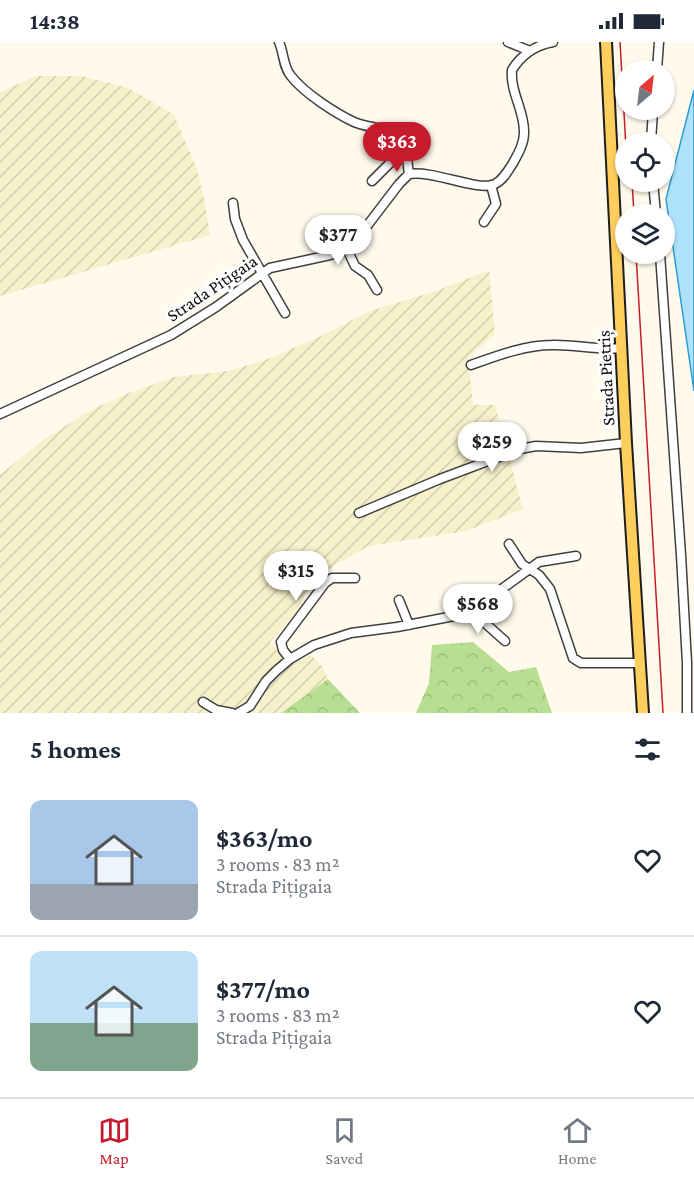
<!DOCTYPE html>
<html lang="en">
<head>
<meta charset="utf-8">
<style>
	body { margin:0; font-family:"Crimson Pro",serif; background:#f6f6f7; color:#1f2937; height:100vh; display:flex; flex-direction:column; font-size:22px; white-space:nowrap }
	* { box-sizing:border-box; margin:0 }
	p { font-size:20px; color:#747a83 }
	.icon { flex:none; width:33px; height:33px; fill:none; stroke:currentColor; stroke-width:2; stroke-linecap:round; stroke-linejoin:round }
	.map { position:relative; height:671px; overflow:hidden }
	.sheet { display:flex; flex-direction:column; background:#fff; flex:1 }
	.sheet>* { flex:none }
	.needle { width:39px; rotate:28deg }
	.fabs { position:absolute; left:615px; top:18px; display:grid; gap:12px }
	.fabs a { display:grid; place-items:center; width:60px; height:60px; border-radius:50%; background:#fff; box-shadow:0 2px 4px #0004; font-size:30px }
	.price { position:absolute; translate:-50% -51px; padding:0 14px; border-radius:21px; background:#fff; color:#222; font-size:20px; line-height:39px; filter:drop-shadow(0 2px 3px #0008) }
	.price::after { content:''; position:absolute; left:50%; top:36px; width:18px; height:14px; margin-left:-9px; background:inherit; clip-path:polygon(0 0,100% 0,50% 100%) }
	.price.active { background:#c61b2d; color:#fff }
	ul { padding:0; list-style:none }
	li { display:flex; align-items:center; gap:18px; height:150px; padding:0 30px }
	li+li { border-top:2px solid #e0e1e3 }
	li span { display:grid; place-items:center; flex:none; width:168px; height:120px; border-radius:12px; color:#555 }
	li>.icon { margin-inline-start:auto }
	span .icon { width:72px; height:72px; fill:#fffc; stroke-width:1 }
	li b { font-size:26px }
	h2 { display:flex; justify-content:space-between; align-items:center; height:72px; padding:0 30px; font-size:26px }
	.status { display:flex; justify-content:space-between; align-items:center; height:42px; padding:0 30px; background:#fff; direction:ltr }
	.status svg { height:16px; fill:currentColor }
	.tab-bar { display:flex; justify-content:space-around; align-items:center; height:84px; border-top:2px solid #e0e1e3; background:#fff; font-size:16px; color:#747a83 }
	.tab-bar a { display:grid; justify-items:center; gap:3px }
	.tab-bar .active { color:#c61b2d }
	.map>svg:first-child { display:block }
	.farmland { fill:url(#farmland-furrows) }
	.forest { fill:url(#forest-crowns) }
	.water { fill:#ade2fa; stroke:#2f9dd6; stroke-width:1.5 }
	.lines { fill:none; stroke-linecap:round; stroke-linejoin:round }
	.minor-casing { stroke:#404040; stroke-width:11 }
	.major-casing { stroke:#1e1e1e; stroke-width:14 }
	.minor { stroke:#fff; stroke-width:8 }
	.major { stroke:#ffce5c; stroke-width:10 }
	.rail { stroke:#c61b2d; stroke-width:1.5 }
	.labels { text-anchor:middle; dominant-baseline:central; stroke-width:6; stroke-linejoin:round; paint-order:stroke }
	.street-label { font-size:18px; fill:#0d0d0d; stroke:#fff }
</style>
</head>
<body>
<div class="status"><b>14:38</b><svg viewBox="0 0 49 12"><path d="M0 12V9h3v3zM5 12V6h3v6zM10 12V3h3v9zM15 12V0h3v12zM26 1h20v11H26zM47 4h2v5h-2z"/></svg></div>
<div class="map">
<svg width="694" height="671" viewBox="0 0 694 671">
	<defs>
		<pattern id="farmland-furrows" width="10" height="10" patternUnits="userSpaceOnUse" patternTransform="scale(1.5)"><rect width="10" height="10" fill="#f7f1cb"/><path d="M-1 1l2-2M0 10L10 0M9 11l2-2" fill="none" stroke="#d3cdad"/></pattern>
		<pattern id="forest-crowns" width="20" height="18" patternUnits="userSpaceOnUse" patternTransform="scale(1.5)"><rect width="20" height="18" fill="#b8de92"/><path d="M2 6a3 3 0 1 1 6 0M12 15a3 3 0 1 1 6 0" fill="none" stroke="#9dbd7d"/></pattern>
	</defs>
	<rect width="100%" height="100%" fill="#fffaec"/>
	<!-- farmland -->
	<path class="farmland" d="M36 34H82L129 46 174 73 197 127 205 161 210 193 0 254V50Z
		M489 228 495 292 468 315 473 363H495L523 467 466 489 369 504 335 523 310 544 297 569 270 600 289 623 311 613 323 625 328 637 281 671H0V433L43 398 89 369 126 352 174 335 228 329 265 318 317 296 370 269 439 248Z"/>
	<!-- forest -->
	<path class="forest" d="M473 600 509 630 536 625 552 671H416L429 641 432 603Z
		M328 637 360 671H281Z"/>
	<!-- water -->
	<path class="water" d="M694 48V349L666 157Z"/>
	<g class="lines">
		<defs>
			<path id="minor" d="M279 0C284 11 283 25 291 34 304 51 335 71 354 80 367 86 393 86 401 96 408 105 407 122 409 132
				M508 0 530 9
				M657 28 659 0
				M651 100 653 68
				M372 139 405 106
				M653 140 656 172
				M233 161 235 177 243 198 285 271
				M484 180 496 162 491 143
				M347 207 355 224 368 233 377 248
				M660 212 681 513 687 621V671
				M471 323C496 314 525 303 552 303 575 302 598 309 621 306
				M0 372 171 293 216 265 270 226 330 213 347 207 357 197 399 142 409 132C434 128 478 150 495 142 503 138 508 129 513 121 518 112 524 102 524 91 525 69 510 51 512 28 521 13 536 3 553 0
				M359 471 440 437 520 407 536 404 581 406 626 401
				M509 502 522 522 539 533 550 547 573 616 581 621H639
				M399 558 409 583
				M473 566 485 581 505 599
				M290 617 283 608 281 600 325 541 332 536H355
				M203 660 216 668 232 671
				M238 671 250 664 266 639 276 629 290 617 314 603 351 591 397 585 454 574 481 562 539 520 576 514"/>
			<path id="major" d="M606 0 626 401 643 671"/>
		</defs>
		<!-- minor casing -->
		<use href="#minor" class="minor-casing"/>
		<!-- major casing -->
		<use href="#major" class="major-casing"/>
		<!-- minor -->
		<use href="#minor" class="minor"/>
		<!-- major -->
		<use href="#major" class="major"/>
		<!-- rail -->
		<path class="rail" d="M620 0 626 106
			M632 140 634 172
			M636 212 663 671"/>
	</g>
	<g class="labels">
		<!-- street labels -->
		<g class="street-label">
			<text transform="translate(212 246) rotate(-34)">Strada Pițigaia</text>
			<text transform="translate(606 336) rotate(-93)">Strada Pietriș</text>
		</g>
	</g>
</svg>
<div class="fabs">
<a><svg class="needle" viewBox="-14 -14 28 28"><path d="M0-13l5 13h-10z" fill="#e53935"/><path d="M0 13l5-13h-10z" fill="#747a83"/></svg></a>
<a><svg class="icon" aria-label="locate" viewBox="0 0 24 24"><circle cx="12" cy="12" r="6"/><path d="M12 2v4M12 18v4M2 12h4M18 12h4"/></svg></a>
<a><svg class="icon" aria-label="layers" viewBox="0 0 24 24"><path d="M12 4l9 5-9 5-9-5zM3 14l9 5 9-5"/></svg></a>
</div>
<b class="price active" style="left:397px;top:131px">$363</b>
<b class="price" style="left:338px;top:224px">$377</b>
<b class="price" style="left:492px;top:431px">$259</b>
<b class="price" style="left:296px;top:560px">$315</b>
<b class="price" style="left:478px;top:593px">$568</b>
</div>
<section class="sheet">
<h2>5 homes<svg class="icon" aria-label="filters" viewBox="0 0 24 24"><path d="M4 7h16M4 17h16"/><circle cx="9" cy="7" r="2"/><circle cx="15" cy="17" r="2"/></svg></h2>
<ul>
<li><span style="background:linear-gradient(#a9c7e8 70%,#9aa5b1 0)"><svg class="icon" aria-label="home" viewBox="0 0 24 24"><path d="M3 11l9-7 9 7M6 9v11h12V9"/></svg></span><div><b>$363/mo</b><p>3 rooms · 83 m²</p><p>Strada Pițigaia</p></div><svg class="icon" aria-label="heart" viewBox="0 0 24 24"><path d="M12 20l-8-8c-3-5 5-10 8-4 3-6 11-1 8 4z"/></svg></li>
<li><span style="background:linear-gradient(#bfe0f5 60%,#7fa58c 0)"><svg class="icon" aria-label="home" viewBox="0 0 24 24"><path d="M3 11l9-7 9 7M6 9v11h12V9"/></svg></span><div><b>$377/mo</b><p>3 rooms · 83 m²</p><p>Strada Pițigaia</p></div><svg class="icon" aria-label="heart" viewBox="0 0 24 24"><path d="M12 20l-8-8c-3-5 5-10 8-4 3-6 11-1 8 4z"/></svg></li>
</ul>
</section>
<nav class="tab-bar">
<a class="active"><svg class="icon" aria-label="map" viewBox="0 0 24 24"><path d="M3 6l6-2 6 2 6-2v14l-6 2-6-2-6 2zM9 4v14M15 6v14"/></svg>Map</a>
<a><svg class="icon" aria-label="saved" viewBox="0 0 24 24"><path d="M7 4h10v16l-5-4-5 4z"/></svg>Saved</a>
<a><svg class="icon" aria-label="home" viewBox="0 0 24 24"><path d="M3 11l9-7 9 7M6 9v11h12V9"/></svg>Home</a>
</nav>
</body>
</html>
